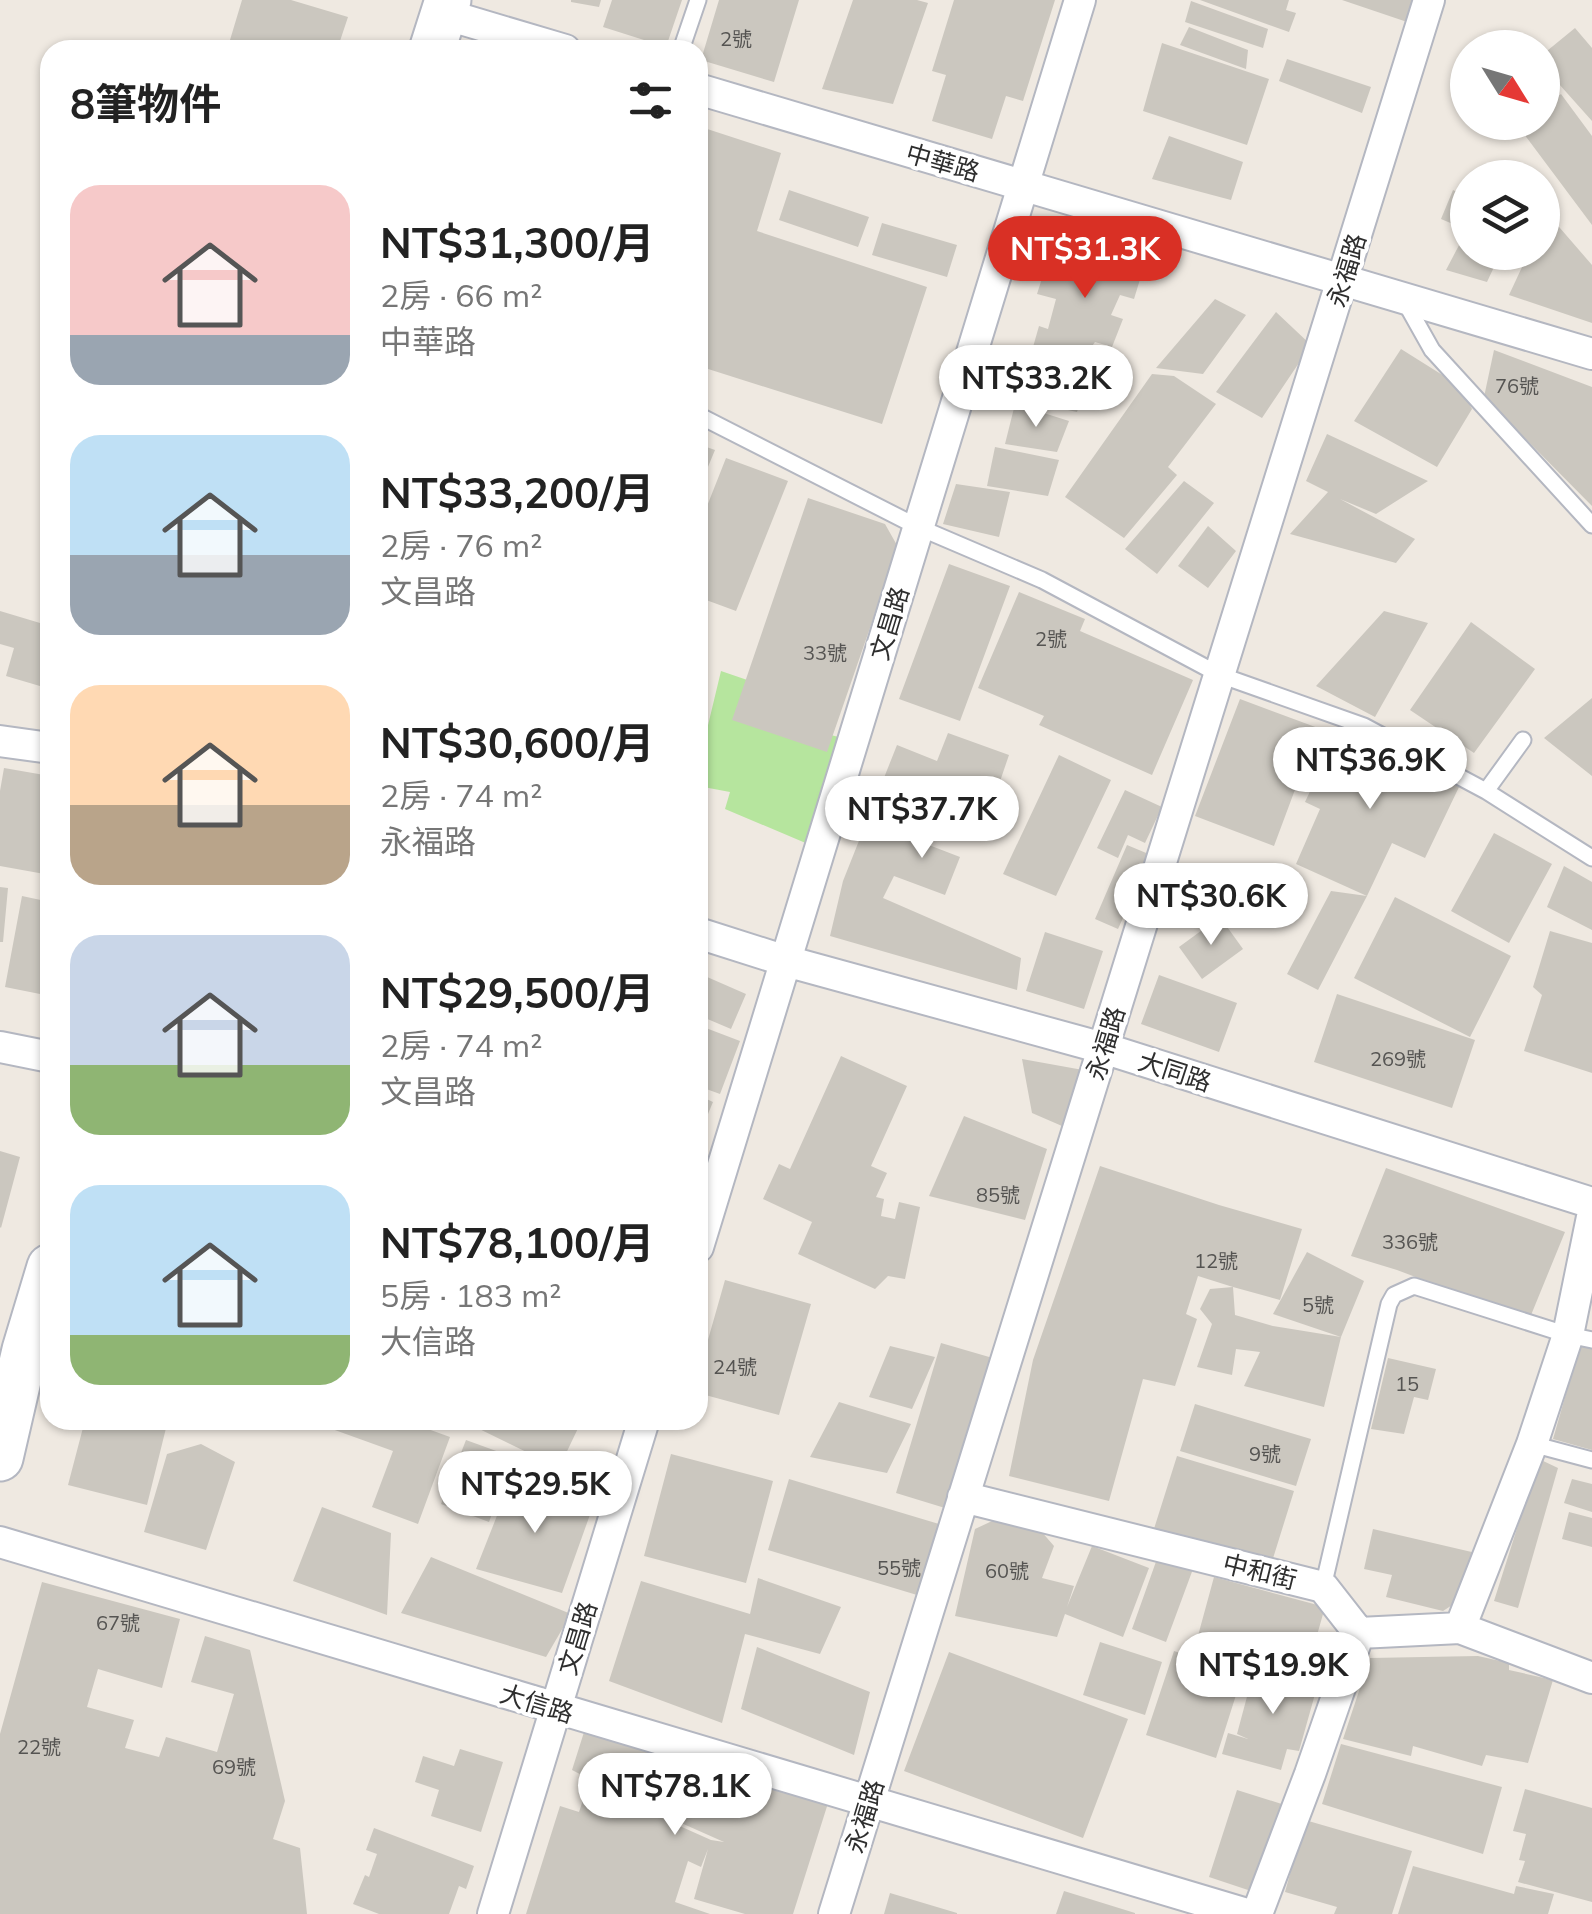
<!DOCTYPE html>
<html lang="zh-TW">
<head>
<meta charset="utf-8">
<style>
	body { margin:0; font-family:Mulish,"Noto Sans TC",sans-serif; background:#f2f2f2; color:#222; height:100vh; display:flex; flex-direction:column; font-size:38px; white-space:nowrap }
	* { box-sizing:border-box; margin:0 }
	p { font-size:32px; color:#767676 }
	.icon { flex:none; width:55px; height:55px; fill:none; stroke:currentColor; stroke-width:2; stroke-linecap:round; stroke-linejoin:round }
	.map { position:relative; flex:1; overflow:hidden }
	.panel { position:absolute; left:40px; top:40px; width:668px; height:1390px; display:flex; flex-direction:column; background:#fff; border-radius:30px; box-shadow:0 2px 8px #0004 }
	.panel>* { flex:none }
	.needle { width:65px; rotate:127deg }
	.buttons { position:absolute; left:1450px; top:30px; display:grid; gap:20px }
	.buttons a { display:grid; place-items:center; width:110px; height:110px; border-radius:50%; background:#fff; box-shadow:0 2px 8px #0004; font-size:50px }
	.price { position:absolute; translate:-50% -85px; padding:0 22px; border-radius:35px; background:#fff; color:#222; font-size:32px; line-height:65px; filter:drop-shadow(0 2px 5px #0008) }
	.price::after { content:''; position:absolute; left:50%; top:60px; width:30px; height:22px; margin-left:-15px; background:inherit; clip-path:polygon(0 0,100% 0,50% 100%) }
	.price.selected { background:#d93025; color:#fff }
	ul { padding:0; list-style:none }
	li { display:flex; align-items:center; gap:30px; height:250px; padding:0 30px }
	li span { display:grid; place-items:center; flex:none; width:280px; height:200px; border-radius:30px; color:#555 }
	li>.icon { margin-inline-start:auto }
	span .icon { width:120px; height:120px; fill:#fffc; stroke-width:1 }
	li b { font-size:42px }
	h2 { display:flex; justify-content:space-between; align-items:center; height:120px; padding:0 30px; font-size:42px }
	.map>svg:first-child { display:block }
	.green { fill:#b6e59e }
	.building { fill:#cbc7bf }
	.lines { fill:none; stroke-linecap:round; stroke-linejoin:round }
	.lane-casing { stroke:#b4b7c1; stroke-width:19 }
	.street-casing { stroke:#b4b7c1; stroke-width:34 }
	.secondary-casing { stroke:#b4b7c1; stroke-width:49 }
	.lane { stroke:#fff; stroke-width:15 }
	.street { stroke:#fff; stroke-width:30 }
	.secondary { stroke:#fff; stroke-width:45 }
	.labels { text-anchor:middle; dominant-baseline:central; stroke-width:8; stroke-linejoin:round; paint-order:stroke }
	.number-label { font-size:20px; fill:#555452 }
	.street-label { font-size:25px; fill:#2e2e2e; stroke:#fff }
</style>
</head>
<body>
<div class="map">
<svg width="1592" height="1914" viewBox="0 0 1592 1914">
	<rect width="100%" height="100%" fill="#efe9e1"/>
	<!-- green -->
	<path class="green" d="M721 671 756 683 750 714 850 740 815 847 725 809 730 792 698 786V767Z"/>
	<!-- building -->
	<path class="building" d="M242 0H291L348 17 337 50H227Z
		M571 0H601L599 7 571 2Z
		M612 0H682L666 47 603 27Z
		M719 0H799L774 82 701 60Z
		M853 0H917L928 3 893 104 822 89Z
		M954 0H1055L1023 101 1006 96 992 139 932 121 946 75 932 71Z
		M1200 0H1289L1286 10 1296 13 1289 32Z
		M1342 0H1426L1416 25Z
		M1191 1 1268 29 1263 48 1185 22Z
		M1189 27 1248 50 1246 69 1180 45Z
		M1575 28 1592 48V121L1542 65V55Z
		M1162 43 1269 79 1247 145 1143 111Z
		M1287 59 1371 87 1362 113 1279 81Z
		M1561 94 1592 136V225L1518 126 1523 122H1542V108Z
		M698 126 781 153 757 231 927 287 882 424 705 368 698 380Z
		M1169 136 1243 162 1231 200 1152 179Z
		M789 190 869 217 858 247 779 220Z
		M1453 190 1468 197V252H1501L1487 282 1446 270 1467 230 1441 219Z
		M1547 213 1592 265V323L1509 295 1529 252H1542V224Z
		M882 223 957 245 947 277 872 255Z
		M1066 240 1145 263 1134 299 1120 295 1111 315 1123 319 1112 347 1095 342 1079 365 1031 354 1039 326 1048 329 1056 299 1037 294 1044 272 1056 275Z
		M1215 299 1246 315 1203 374 1156 368Z
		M1276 312 1311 345 1262 418 1216 392Z
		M1401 349 1460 386 1472 409 1437 467 1354 421Z
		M1494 350 1592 387V506L1484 397Z
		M1033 360 1090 373 1077 412 1022 400Z
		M1152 374 1174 376 1216 404 1168 467 1177 475 1124 538 1065 497Z
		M1015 404 1069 421 1057 452 1005 444Z
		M1327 434 1428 481 1376 514 1340 499 1415 539 1396 563 1290 534 1328 492 1306 481Z
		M698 444 715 450 698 491Z
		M995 447 1059 460 1048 496 987 486Z
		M726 458 788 481 736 611 698 597V529Z
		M1184 481 1214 503 1157 574 1125 549Z
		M956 484 1010 492 999 537 943 524Z
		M808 498 885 524 898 547 827 752 732 720Z
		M1208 526 1236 551 1208 588 1178 566Z
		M949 564 1010 586 960 721 899 699Z
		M1019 592 1085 619 1080 631 1193 680 1152 775 1039 725 1044 716 978 688Z
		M0 611 50 626V689L6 676 14 648 0 644Z
		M1384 611 1428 623 1375 717 1316 686Z
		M1471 622 1535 669 1474 753 1410 710Z
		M1592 698V776L1544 738Z
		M1240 699 1318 728 1274 846 1195 816Z
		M1339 730 1459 787 1425 858 1392 843 1367 896 1296 864 1320 809 1305 802Z
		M948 733 1009 755 984 828 922 807 926 789 908 837 960 857 945 895 894 876 883 898 1021 958 1017 990 830 936 843 881 897 745 937 761Z
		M1059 755 1111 780 1056 896 1003 874Z
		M4 768 50 776V875L0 866V791Z
		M1125 790 1162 807 1145 843 1128 835 1118 858 1097 848Z
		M1494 833 1552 864 1509 943 1451 911Z
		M1127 845 1151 855 1118 929 1095 919Z
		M1188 865 1216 870 1262 883 1253 917H1220L1176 901Z
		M1564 866 1592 882V930L1547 907Z
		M0 887 8 888 3 942H0Z
		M1331 891 1367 896 1318 990 1287 974Z
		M22 896 50 902V996L5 987Z
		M1395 897 1511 956 1470 1037 1354 978Z
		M1220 917 1243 949 1202 979 1179 947Z
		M1550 931 1592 943V1073L1524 1051 1542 995 1533 987Z
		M1045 932 1103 951 1084 1009 1026 991Z
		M698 973 746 994 731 1029 698 1015Z
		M1159 975 1237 1003 1219 1052 1141 1024Z
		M1337 994 1475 1040 1452 1108 1314 1062Z
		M698 1025 740 1041 720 1094 698 1086Z
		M841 1056 907 1086 871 1166 887 1173 876 1197 884 1199 881 1216 895 1219 899 1202 920 1207 905 1279 888 1276 875 1289 798 1254 812 1222 763 1199 779 1164 790 1169Z
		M1022 1059 1083 1070 1062 1126 1032 1113Z
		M698 1095 713 1102 698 1138Z
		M964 1116 1047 1149 1025 1220 929 1196Z
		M0 1151 20 1157 1 1228 0 1227Z
		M1100 1166 1219 1205 1302 1229 1280 1300 1233 1287 1235 1315 1273 1326 1341 1337 1273 1314 1307 1252 1364 1281 1341 1337 1324 1407 1244 1386 1260 1352 1236 1349 1232 1375 1197 1367 1212 1324 1200 1309 1210 1289 1233 1287 1198 1276 1186 1314 1197 1319 1175 1386 1143 1379 1109 1501 1009 1476 1033 1360Z
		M1386 1168 1565 1232 1529 1320 1397 1270 1351 1256Z
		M725 1280 811 1304 779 1415 698 1393V1375Z
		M941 1343 1003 1361 958 1512 896 1493Z
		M1580 1345 1592 1349V1450L1553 1439Z
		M890 1346 935 1357 912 1409 869 1397Z
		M1388 1358 1436 1369 1428 1400 1414 1397 1404 1434 1371 1429Z
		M839 1402 911 1424 887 1473 810 1457Z
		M1195 1404 1311 1439 1296 1486 1180 1451Z
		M85 1420H168L147 1505 68 1485Z
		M335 1420H403L450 1437 418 1524 372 1507 393 1451 332 1429Z
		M461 1420 529 1421 582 1420 559 1468Z
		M466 1440 513 1457 489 1522 441 1504Z
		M201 1444 235 1462 206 1550 144 1532 167 1454Z
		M671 1454 773 1481 746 1583 644 1556Z
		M1177 1456 1294 1491 1270 1568 1153 1532Z
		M1539 1459 1558 1468 1518 1608 1494 1601Z
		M513 1475 592 1509 562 1593 476 1569Z
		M789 1479 949 1527 927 1598 768 1550Z
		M1572 1479 1592 1484V1512L1564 1503Z
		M322 1507 391 1533 387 1615 293 1581Z
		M1569 1512 1592 1518V1547L1562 1539Z
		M1005 1515 1034 1523 1054 1546 1042 1578 1074 1586 1067 1607 1092 1546 1149 1568 1123 1637 1065 1614 1057 1637 955 1616 975 1529Z
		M1373 1529 1476 1553 1466 1596 1443 1611 1386 1597 1392 1575 1364 1569Z
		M1158 1556 1193 1569 1166 1642 1132 1629Z
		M431 1557 571 1614 546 1657 401 1613Z
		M1214 1577 1325 1607 1306 1674 1196 1643Z
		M758 1578 841 1607 820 1654 745 1634 722 1723 609 1681 641 1581 750 1614Z
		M42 1582 180 1619 162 1688 98 1669 87 1707 134 1720 125 1748 159 1757 166 1737 217 1752 234 1694 191 1682 205 1636 250 1650 285 1801 273 1839 300 1848 307 1914H0V1734Z
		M1100 1642 1162 1662 1145 1715 1083 1695Z
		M757 1647 870 1692 854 1755 741 1709Z
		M1174 1651 1243 1673 1216 1758 1146 1735Z
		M949 1652 1128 1719 1083 1838 904 1771Z
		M1478 1656 1509 1663V1670L1553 1680 1528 1763 1486 1755 1482 1766 1413 1746 1411 1756 1343 1739 1370 1658Z
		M1256 1663 1319 1680 1299 1751 1287 1749 1281 1770 1222 1754 1228 1733 1248 1739 1237 1734Z
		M585 1729 829 1800 793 1914H745L694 1899 708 1849 701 1867 688 1861 675 1902 710 1914H526L560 1806 579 1812 588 1785 711 1840 724 1842 636 1803 572 1770Z
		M1341 1744 1502 1787 1483 1854 1322 1804Z
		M460 1749 503 1762 481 1832 431 1816 439 1790 415 1782 423 1756 454 1766Z
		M1525 1789 1592 1808V1902L1518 1882 1525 1861 1519 1860 1526 1834 1513 1831Z
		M1237 1790 1288 1806 1260 1894 1209 1877Z
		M1305 1820 1412 1851 1392 1914H1334L1337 1907 1285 1892Z
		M374 1828 474 1866 466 1889 459 1886 449 1914H379L353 1904 365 1875 369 1877 377 1854 366 1850Z
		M1413 1866 1514 1894 1516 1886 1554 1894 1548 1914H1398Z
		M1064 1891 1135 1913V1914H1056Z
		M890 1893 957 1913V1914H884Z"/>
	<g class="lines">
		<defs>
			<path id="lane" d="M681 50 698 0
				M1405 302 1432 350 1592 525
				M698 415 918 527 1042 580 1220 675 1364 726 1486 791 1592 858
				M1486 791 1523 740
				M1532 1444 1592 1460
				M1323 1587 1389 1304 1394 1295 1414 1286 1568 1335 1592 1340"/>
			<path id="street" d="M444 14 565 50
				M698 89 1592 354
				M0 741 50 748
				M698 933 786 961 1103 1048 1592 1203
				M0 1047 50 1057
				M698 1247 1080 0
				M963 1497 1323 1587 1359 1633 1460 1628 1592 1678
				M0 1542 1247 1914
				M1460 1628 1532 1444 1568 1335 1592 1217
				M493 1914 644 1420
				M834 1914 1429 0
				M1257 1914 1310 1774 1359 1633"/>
			<path id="secondary" d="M432 50 448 0
				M0 1458 25 1350 50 1267"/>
		</defs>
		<!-- lane casing -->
		<use href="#lane" class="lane-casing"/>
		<!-- street casing -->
		<use href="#street" class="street-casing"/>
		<!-- secondary casing -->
		<use href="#secondary" class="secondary-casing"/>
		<!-- lane -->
		<use href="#lane" class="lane"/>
		<!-- street -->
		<use href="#street" class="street"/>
		<!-- secondary -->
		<use href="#secondary" class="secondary"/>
	</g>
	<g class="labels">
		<!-- number labels -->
		<g class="number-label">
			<text x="736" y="38">2號</text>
			<text x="1517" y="385">76號</text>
			<text x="1051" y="638">2號</text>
			<text x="825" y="652">33號</text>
			<text x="1398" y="1058">269號</text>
			<text x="998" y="1194">85號</text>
			<text x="1410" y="1241">336號</text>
			<text x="1216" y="1260">12號</text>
			<text x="1318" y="1304">5號</text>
			<text x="735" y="1366">24號</text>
			<text x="1407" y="1383">15</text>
			<text x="1265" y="1453">9號</text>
			<text x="899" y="1567">55號</text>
			<text x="1007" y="1570">60號</text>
			<text x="118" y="1622">67號</text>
			<text x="39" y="1746">22號</text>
			<text x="234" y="1766">69號</text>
		</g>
		<!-- street labels -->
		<g class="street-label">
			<text transform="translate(943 162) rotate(16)">中華路</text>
			<text transform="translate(1346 270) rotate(-73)">永福路</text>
			<text transform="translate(889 623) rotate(-73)">文昌路</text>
			<text transform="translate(1105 1043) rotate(-73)">永福路</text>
			<text transform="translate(1175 1071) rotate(18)">大同路</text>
			<text transform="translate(1260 1571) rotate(14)">中和街</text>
			<text transform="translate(577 1638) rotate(-73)">文昌路</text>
			<text transform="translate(537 1703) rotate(17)">大信路</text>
			<text transform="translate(864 1816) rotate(-73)">永福路</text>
		</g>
	</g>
</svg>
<div class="buttons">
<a><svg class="needle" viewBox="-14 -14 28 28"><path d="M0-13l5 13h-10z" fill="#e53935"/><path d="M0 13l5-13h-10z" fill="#767676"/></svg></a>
<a><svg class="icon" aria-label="layers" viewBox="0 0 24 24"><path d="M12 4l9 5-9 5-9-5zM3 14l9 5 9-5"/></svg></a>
</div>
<b class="price selected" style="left:1085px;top:301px">NT$31.3K</b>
<b class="price" style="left:1036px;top:430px">NT$33.2K</b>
<b class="price" style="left:1370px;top:812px">NT$36.9K</b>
<b class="price" style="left:922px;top:861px">NT$37.7K</b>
<b class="price" style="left:1211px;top:948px">NT$30.6K</b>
<b class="price" style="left:535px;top:1536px">NT$29.5K</b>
<b class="price" style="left:1273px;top:1717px">NT$19.9K</b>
<b class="price" style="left:675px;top:1838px">NT$78.1K</b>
<section class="panel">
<h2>8筆物件<svg class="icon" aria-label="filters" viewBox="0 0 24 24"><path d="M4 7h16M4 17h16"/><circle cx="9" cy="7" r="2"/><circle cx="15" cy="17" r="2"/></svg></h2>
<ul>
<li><span style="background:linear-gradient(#f6c9c9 75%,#9aa5b1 0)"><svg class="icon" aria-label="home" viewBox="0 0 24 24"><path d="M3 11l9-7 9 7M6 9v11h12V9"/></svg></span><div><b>NT$31,300/月</b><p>2房 · 66 m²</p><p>中華路</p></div></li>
<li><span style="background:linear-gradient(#bfe0f5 60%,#9aa5b1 0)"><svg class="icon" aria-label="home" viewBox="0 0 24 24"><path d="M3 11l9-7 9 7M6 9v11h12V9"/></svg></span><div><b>NT$33,200/月</b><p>2房 · 76 m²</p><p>文昌路</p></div></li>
<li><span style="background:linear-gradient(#ffd9b3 60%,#b9a48a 0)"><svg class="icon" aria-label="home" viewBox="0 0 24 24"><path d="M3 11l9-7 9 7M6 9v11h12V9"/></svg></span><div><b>NT$30,600/月</b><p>2房 · 74 m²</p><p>永福路</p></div></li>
<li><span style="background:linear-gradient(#c9d6e8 65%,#8fb573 0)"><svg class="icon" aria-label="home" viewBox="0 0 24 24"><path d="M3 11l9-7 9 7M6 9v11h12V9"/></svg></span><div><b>NT$29,500/月</b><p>2房 · 74 m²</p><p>文昌路</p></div></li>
<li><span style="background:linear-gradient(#bfe0f5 75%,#8fb573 0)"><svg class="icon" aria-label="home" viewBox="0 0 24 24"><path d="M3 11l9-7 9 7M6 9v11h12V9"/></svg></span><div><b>NT$78,100/月</b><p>5房 · 183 m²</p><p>大信路</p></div></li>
</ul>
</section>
</div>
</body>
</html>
